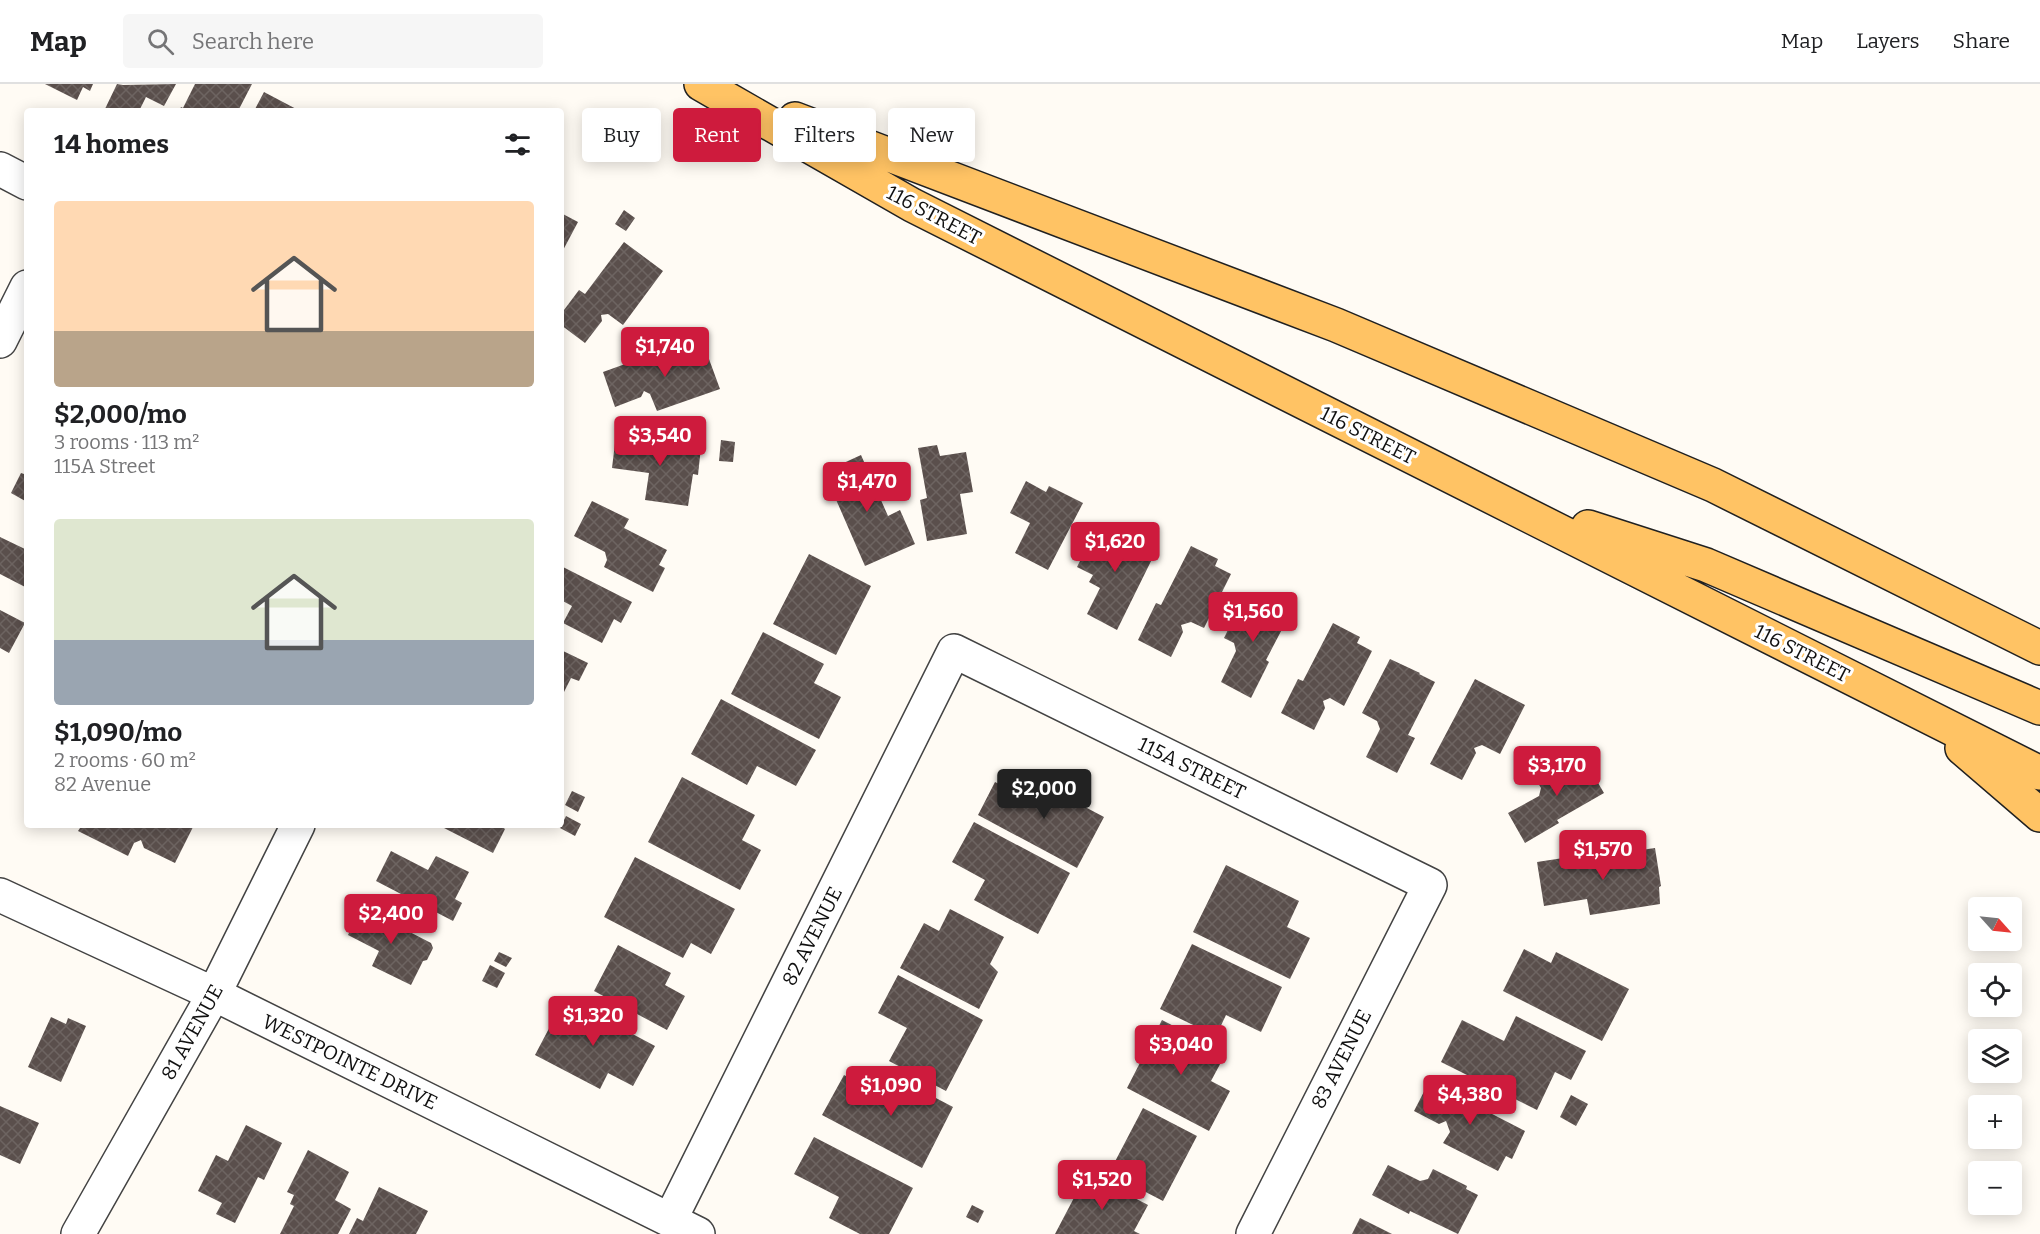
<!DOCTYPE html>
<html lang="en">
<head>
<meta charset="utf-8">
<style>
	body { margin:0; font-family:Bitter,serif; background:#f6f6f6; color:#202124; height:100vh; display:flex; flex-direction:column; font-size:22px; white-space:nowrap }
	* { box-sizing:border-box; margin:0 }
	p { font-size:20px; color:#757577 }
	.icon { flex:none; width:33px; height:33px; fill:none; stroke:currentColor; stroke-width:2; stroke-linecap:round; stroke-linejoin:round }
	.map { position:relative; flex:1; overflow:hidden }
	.panel { position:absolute; left:24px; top:24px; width:540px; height:720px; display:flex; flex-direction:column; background:#fff; border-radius:6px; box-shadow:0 3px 15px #0003 }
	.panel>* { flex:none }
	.top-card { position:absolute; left:582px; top:24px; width:570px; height:54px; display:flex; gap:12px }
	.needle { width:39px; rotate:117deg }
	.controls { position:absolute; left:1968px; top:813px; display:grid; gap:12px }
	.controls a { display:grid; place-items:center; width:54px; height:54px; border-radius:6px; background:#fff; box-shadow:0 3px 15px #0003; font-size:30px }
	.price { position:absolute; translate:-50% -51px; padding:0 14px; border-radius:6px; background:#ce1b3d; color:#fff; font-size:20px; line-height:39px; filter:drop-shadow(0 2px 3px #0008) }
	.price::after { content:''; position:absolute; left:50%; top:36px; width:18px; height:14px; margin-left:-9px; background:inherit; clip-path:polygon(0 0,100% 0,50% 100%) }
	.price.selected { background:#222; color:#fff }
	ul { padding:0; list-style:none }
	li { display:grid; align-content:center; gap:12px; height:318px; padding:0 30px }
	li span { display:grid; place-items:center; height:186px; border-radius:6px; color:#555 }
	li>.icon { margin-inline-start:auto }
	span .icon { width:108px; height:108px; fill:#fffc; stroke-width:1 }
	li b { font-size:26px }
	h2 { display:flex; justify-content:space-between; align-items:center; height:72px; padding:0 30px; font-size:26px }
	.chip { padding:0 21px; border-radius:6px; background:#fff; box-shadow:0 3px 15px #0003; font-size:21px; line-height:54px }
	.chip.selected { background:#ce1b3d; color:#fff }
	header { display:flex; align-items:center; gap:36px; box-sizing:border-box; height:84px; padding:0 30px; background:#fff; border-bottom:2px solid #e0e0e0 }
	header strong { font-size:28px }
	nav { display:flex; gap:33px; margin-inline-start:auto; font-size:21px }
	.search { width:420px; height:54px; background:#f6f6f6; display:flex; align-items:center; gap:15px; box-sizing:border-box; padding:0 21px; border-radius:6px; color:#757577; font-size:22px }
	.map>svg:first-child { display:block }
	.building { fill:url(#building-cross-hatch) }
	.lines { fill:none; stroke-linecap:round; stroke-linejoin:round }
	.minor-casing { stroke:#434343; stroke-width:36 }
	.major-casing { stroke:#212121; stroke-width:36 }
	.minor { stroke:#fff; stroke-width:33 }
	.major { stroke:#ffc364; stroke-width:33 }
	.labels { text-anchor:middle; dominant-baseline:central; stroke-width:6; stroke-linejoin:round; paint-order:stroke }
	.street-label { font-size:20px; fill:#101010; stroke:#fff }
</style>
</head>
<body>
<header>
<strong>Map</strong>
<div class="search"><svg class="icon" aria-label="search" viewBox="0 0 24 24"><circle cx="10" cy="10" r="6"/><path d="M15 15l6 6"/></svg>Search here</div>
<nav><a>Map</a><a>Layers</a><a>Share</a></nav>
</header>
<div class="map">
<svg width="2040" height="1150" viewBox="0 0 2040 1150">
	<defs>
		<pattern id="building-cross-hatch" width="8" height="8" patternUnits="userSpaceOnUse" patternTransform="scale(1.5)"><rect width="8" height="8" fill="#5a4f4c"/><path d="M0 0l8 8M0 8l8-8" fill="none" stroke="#6d6461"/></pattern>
	</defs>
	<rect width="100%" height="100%" fill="#fffbf4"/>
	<!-- building -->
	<path class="building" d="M45 0H93L90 7 83 3 77 16Z
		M117 0 123 1 176 0 164 22 146 13 139 27H104Z
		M195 0H252L238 27H179L181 23 183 24Z
		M264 8 300 27H254Z
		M624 126 635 134 626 147 615 140Z
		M561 129 578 138 561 170Z
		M624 158 663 187 623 241 608 230 601 231 602 237 585 259 561 241V230L579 206 585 210Z
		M702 256 720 305 657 327 650 310 644 307 641 313 615 323 603 288 639 275 641 280Z
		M616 351 701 363 698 391 693 390 688 422 645 416 649 389 612 384Z
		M721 356 735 358 733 378 719 377Z
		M937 361 940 372 966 368 973 408 960 410 967 450 927 457 920 416 927 414 918 364Z
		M861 371 888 432 900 426 915 460 865 482 824 388Z
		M21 389 27 391V418L11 409Z
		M1026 397 1046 408 1049 402 1083 419 1048 486 1015 469 1030 439 1010 429Z
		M592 417 629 435 624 444 667 466 659 481 665 484 653 508 604 483 607 476 605 468 574 452Z
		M1096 445 1110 452 1113 446 1125 453 1127 449 1157 465 1117 546 1087 530 1100 504 1089 498 1093 491 1077 483Z
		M0 453 27 466V504L0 490Z
		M1191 462 1218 475 1215 482 1231 490 1204 544 1191 538 1181 541 1183 548 1171 573 1138 556 1156 519 1161 521Z
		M809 470 871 502 836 571 773 540Z
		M563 483 632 518 621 539 614 535 602 559 563 539 572 522 561 516Z
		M1250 509 1290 530 1266 576 1269 578 1251 614 1221 598 1236 567 1234 559 1224 554 1241 520 1243 521Z
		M0 526 25 539 9 569 0 564Z
		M1333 539 1360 553 1357 559 1372 567 1344 622 1330 614 1323 617 1325 624 1314 646 1281 629 1298 595 1303 597Z
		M763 548 824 580 814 599 841 613 819 655 731 610Z
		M561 566 588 579 579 597 571 594 561 614Z
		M1390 575 1420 589 1419 590 1435 598 1408 651 1415 654 1397 689 1366 673 1380 645 1377 637 1362 629Z
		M1475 595 1525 621 1500 670 1482 661 1474 664 1476 669 1462 696 1430 680Z
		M721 615 816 666 796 702 757 682 747 701 691 670Z
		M1581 670 1604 709 1557 736 1559 739 1525 759 1508 729 1539 712 1541 704 1535 694 1568 675 1569 677Z
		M682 693 755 731 742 756 761 766 740 806 648 758Z
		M1034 696 1104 733 1077 784 978 731 995 698 1025 713Z
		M572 707 585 713 578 728 565 721Z
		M566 732 581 740 575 752 560 744Z
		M974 738 1070 789 1038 850 974 816 985 796 952 778Z
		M82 741H188L193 743 175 779 144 764 141 756 134 759 128 772 78 747Z
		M445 741H500L505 745 493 769 444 744Z
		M1655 764 1661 802 1659 803 1660 820 1590 831 1587 815 1544 822 1537 778 1583 771 1584 774Z
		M391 767 428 786 436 772 469 788 455 815 462 819 453 837 376 797Z
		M635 773 735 825 711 870 691 859 683 874 604 833Z
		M1226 781 1299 817 1287 843 1310 854 1290 895 1193 848Z
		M363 821 403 841 402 844 431 859 433 864 427 876 423 877 411 901 372 882 379 867 348 851Z
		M950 825 1004 853 990 880 998 888 979 925 900 884 924 839 939 847Z
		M1192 860 1282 903 1261 948 1226 931 1216 952 1160 925Z
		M618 861 671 889 665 901 685 912 667 946 594 907Z
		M1524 865 1551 879 1556 868 1629 905 1602 957 1503 907Z
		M499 868 512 874 506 883 494 877Z
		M490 881 505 889 497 904 482 897Z
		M898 891 983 936 946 1007 889 977 907 944 878 929Z
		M565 914 655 962 633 1002 608 989 600 1005 535 971Z
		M1516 932 1586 967 1571 996 1555 988 1537 1026 1441 978 1462 936 1504 957Z
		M51 933 66 940 68 934 86 942 61 998 28 983Z
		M1162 936 1226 969 1211 997 1230 1007 1209 1047 1127 1004Z
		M844 991 883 1011 894 992 953 1023 922 1084 822 1031Z
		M1431 994 1469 1013 1467 1017 1525 1047 1512 1075 1506 1072 1498 1087 1443 1059 1450 1048 1446 1037 1439 1040 1414 1027Z
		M1571 1011 1588 1020 1576 1042 1560 1033Z
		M0 1022 39 1039 20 1080 0 1071Z
		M1143 1024 1197 1052 1163 1117 1109 1089Z
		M246 1041 282 1059 264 1096 258 1093 235 1139 216 1130 222 1119 198 1107 216 1071 228 1077Z
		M814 1053 913 1104 889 1150H860L829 1134 839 1113 794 1090Z
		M308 1066 349 1088 335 1116 351 1125 338 1150H280L294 1122 290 1120 294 1111 287 1108Z
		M1388 1081 1420 1097 1428 1095 1433 1085 1467 1102 1466 1105 1478 1111 1458 1150 1410 1127 1409 1130 1372 1111Z
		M1087 1089 1148 1121 1134 1147 1140 1150H1055Z
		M379 1103 428 1127 416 1150H349L357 1134 363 1137Z
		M972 1121 984 1127 978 1139 966 1133Z
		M1360 1134 1392 1150H1352Z"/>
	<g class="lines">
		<defs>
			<path id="minor" d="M0 85 27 99
				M0 257 27 203
				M0 811 214 910 698 1150
				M670 1136 954 567 1430 801 1253 1150
				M78 1150 214 910 298 741"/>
			<path id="major" d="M701 0 912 121 2040 689
				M795 35 1336 241 1713 401 2040 564
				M1588 443 1706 481 2040 624
				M1962 664 2040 731"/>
		</defs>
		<!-- minor casing -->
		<use href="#minor" class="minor-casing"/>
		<!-- major casing -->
		<use href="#major" class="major-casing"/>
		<!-- minor -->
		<use href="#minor" class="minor"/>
		<!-- major -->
		<use href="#major" class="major"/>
	</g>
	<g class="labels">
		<!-- street labels -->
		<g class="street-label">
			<text transform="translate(934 131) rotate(28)">116 STREET</text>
			<text transform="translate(1368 351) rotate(27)">116 STREET</text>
			<text transform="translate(1802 569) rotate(27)">116 STREET</text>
			<text transform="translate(1192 684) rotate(26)">115A STREET</text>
			<text transform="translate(812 852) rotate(-63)">82 AVENUE</text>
			<text transform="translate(192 948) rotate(-61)">81 AVENUE</text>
			<text transform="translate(1341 975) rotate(-63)">83 AVENUE</text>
			<text transform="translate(350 978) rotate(26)">WESTPOINTE DRIVE</text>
		</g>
	</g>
</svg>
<div class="controls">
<a><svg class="needle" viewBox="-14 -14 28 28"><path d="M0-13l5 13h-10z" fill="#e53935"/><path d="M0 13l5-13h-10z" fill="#757577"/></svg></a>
<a><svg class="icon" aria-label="locate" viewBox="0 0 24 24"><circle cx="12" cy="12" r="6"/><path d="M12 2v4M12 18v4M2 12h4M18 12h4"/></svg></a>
<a><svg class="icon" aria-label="layers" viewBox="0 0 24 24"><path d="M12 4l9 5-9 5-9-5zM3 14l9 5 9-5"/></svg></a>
<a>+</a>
<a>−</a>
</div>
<b class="price" style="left:665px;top:294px">$1,740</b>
<b class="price" style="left:660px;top:383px">$3,540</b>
<b class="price" style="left:867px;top:429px">$1,470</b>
<b class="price" style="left:1115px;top:489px">$1,620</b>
<b class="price" style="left:1253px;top:559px">$1,560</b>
<b class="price" style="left:1557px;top:713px">$3,170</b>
<b class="price selected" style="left:1044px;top:736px">$2,000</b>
<b class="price" style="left:1603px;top:797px">$1,570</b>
<b class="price" style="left:391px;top:861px">$2,400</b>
<b class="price" style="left:593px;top:963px">$1,320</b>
<b class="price" style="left:1181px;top:992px">$3,040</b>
<b class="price" style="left:891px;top:1033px">$1,090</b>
<b class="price" style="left:1470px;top:1042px">$4,380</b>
<b class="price" style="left:1102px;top:1127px">$1,520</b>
<div class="top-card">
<a class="chip">Buy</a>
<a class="chip selected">Rent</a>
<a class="chip">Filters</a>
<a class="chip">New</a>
</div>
<section class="panel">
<h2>14 homes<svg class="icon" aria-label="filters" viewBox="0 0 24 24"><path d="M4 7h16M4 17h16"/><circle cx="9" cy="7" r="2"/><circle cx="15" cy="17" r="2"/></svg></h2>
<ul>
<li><span style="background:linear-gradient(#ffd9b3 70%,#b9a48a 0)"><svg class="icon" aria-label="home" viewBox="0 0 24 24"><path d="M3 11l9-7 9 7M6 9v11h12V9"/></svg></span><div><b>$2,000/mo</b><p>3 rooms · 113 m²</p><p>115A Street</p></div></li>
<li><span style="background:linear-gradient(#dfe7d0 65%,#9aa5b1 0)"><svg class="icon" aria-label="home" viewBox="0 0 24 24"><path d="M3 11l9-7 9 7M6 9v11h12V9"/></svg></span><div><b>$1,090/mo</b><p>2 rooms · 60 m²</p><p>82 Avenue</p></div></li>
</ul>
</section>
</div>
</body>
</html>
